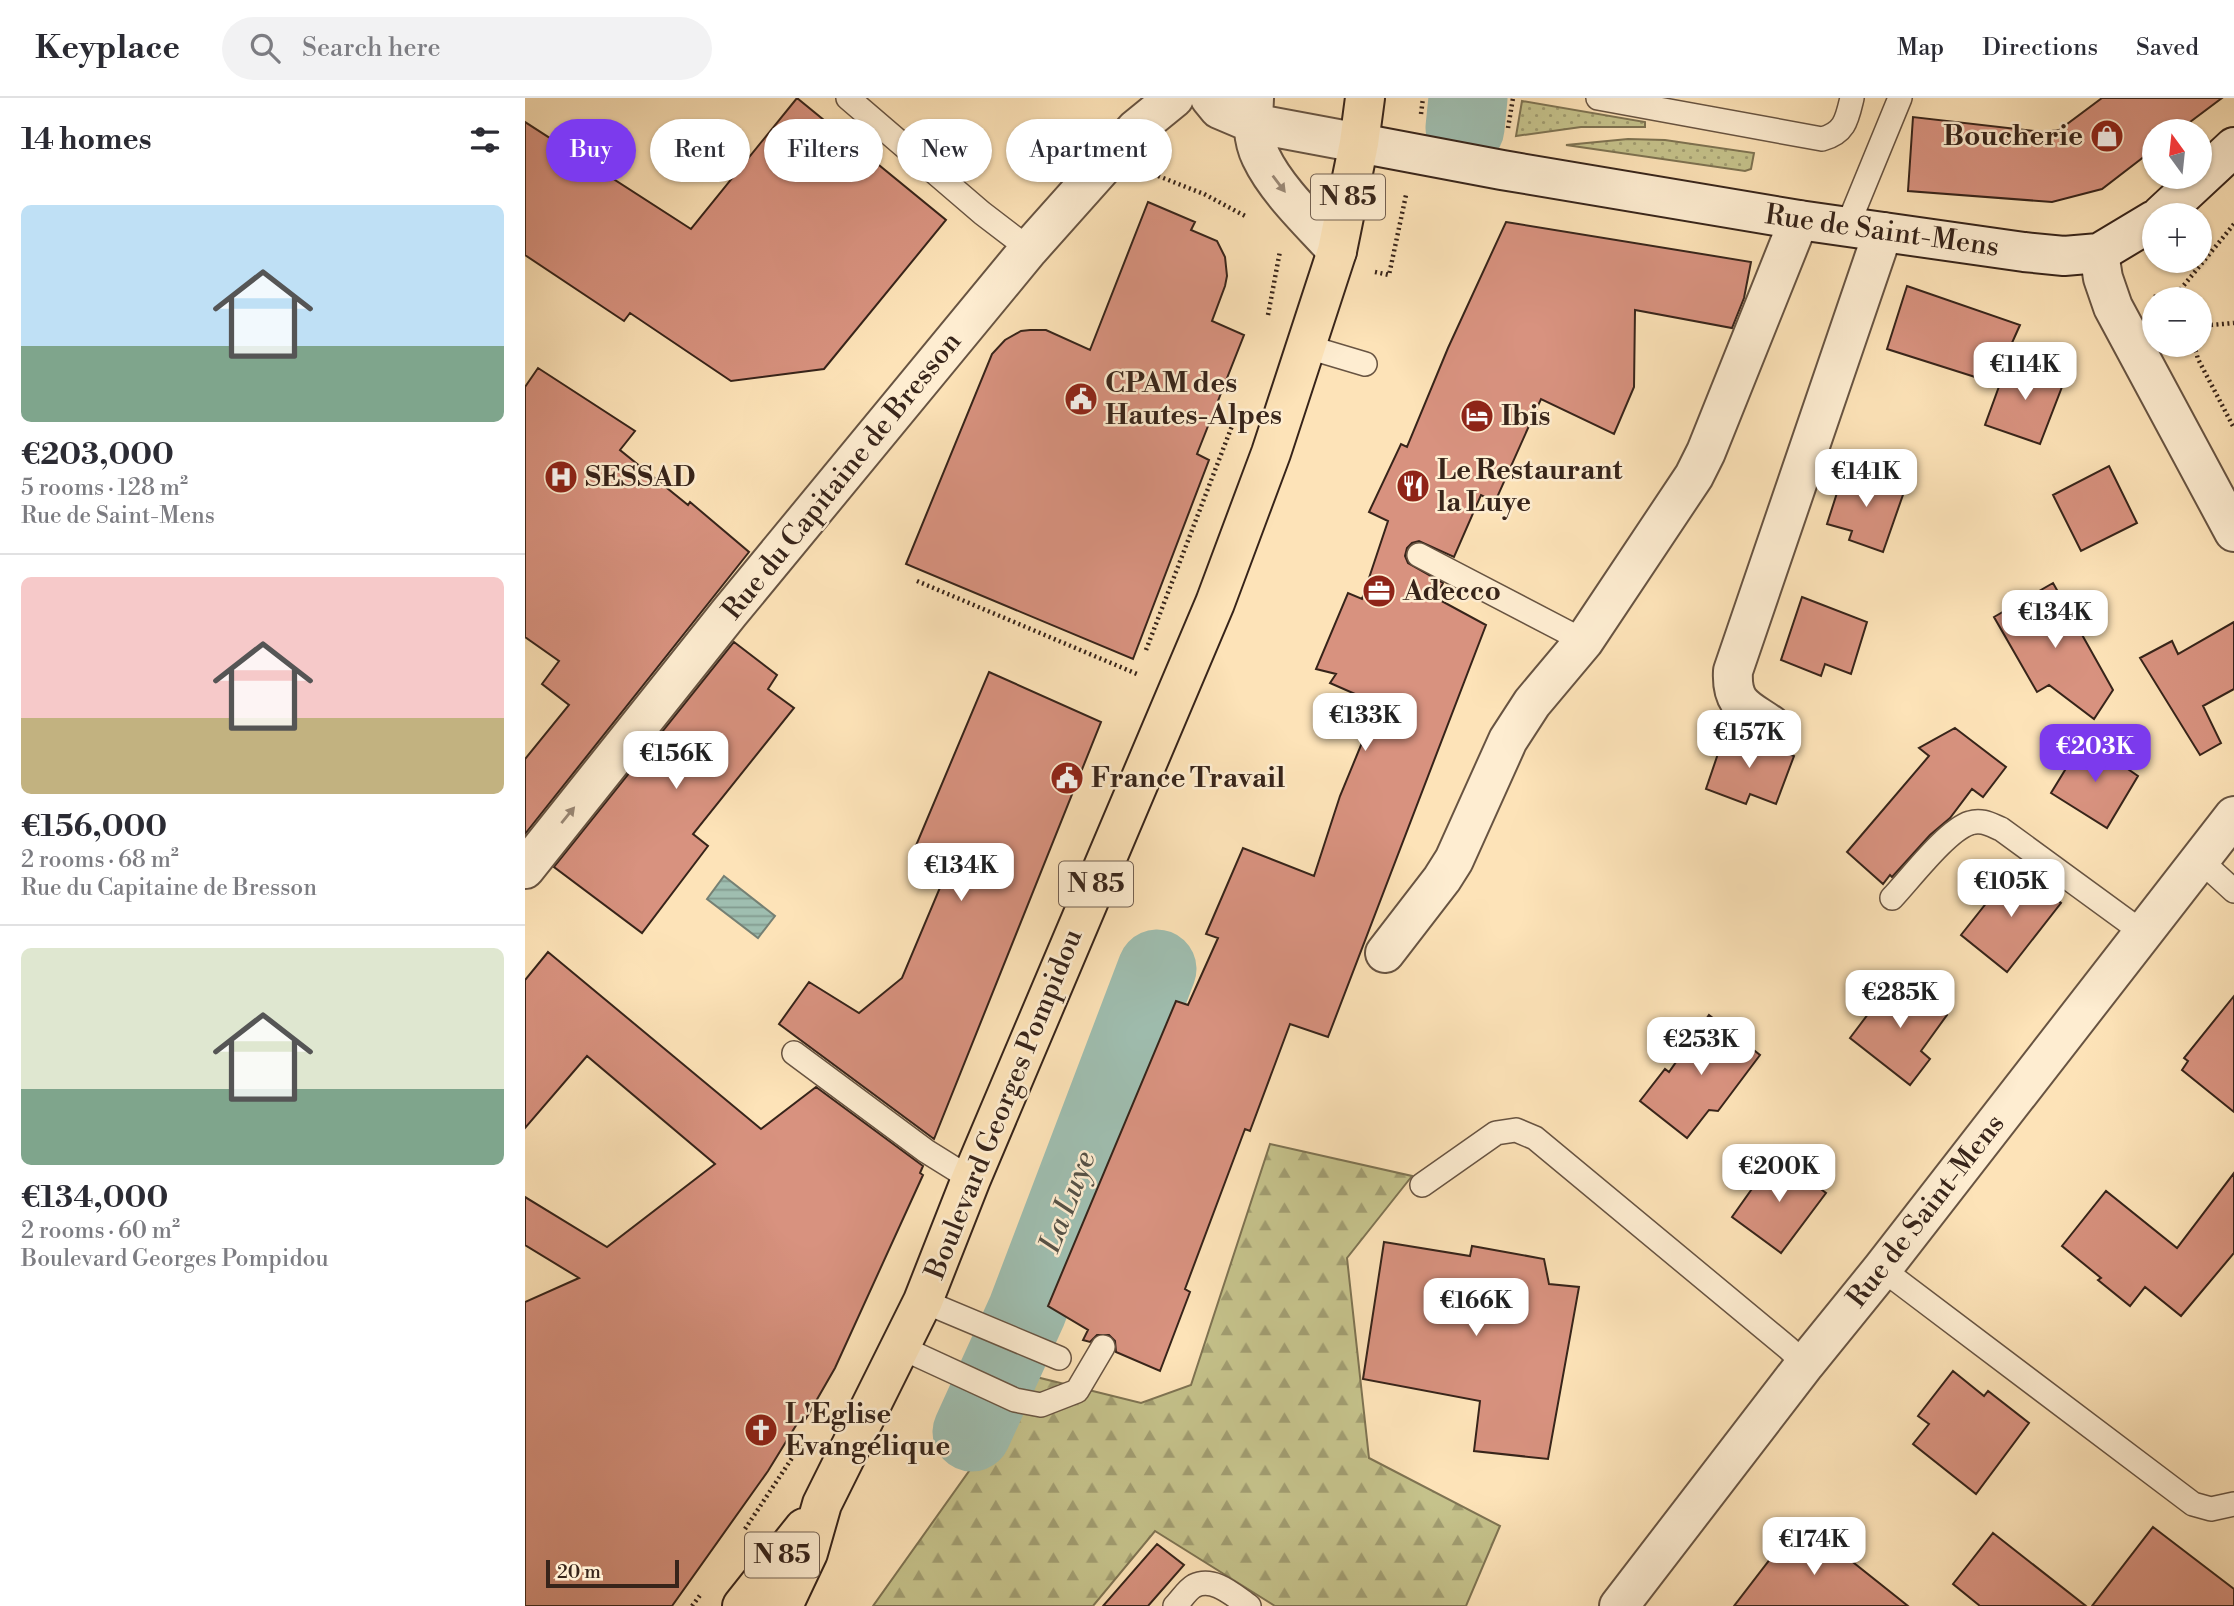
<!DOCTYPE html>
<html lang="en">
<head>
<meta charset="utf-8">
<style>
	body { margin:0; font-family:"Libre Bodoni",serif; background:#f2f2f3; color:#2b2b33; height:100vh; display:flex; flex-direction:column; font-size:26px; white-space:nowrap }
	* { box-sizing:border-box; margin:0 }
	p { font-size:23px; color:#7c7c81 }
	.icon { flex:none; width:38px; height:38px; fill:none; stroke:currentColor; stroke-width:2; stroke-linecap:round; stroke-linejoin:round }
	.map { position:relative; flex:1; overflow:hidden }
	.drawer { display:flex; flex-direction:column; background:#fff; width:525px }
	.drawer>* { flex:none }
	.hud { position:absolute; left:21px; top:21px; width:665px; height:63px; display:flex; gap:14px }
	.needle { width:46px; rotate:345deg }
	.buttons { position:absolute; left:1617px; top:21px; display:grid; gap:14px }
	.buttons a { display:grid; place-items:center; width:70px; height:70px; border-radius:50%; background:#fff; box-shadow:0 2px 5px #0004; font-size:35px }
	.scale { position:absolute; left:21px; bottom:18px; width:133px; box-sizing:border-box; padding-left:7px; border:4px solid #37241a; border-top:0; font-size:19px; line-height:24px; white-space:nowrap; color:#37241a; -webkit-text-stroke:5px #feedd1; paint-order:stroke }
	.price { position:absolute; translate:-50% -60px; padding:0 16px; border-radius:14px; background:#fff; color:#222; font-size:23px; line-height:46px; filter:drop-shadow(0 2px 4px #0008) }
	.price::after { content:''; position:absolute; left:50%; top:42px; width:21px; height:16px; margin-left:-10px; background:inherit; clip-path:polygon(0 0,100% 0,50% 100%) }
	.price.selected { background:#7c3aed; color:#fff }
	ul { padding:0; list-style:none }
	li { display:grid; align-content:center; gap:14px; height:371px; padding:0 21px }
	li+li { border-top:2px solid #e1e1e2 }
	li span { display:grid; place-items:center; height:217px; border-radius:10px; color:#555 }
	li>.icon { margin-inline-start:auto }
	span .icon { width:126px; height:126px; fill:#fffc; stroke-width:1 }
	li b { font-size:30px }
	h2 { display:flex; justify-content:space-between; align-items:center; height:84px; padding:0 21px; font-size:30px }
	.chip { padding:0 24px; border-radius:32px; background:#fff; box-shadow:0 2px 5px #0004; font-size:24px; line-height:63px }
	.chip.selected { background:#7c3aed; color:#fff }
	header { display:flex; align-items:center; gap:42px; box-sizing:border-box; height:98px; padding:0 35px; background:#fff; border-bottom:2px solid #e1e1e2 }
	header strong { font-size:33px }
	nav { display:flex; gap:38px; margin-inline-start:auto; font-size:24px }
	.search { width:490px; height:63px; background:#f2f2f3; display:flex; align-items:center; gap:18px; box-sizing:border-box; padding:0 24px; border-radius:38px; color:#7c7c81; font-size:26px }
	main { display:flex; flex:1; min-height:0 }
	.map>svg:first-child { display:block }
	.grass { fill:url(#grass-dots); stroke:#7e7352; stroke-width:2 }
	.forest { fill:url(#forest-firs); stroke:#7e7352; stroke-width:2 }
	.water { fill:url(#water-rules); stroke:#758074; stroke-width:2 }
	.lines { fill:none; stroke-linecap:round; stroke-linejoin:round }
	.river { stroke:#9fbeb0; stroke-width:79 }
	.building { fill:#d8927f; stroke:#37241a; stroke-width:2 }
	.lane-casing { stroke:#685442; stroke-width:26 }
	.street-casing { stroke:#685442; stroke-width:42 }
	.secondary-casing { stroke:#37241a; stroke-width:42 }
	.primary-casing { stroke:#37241a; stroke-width:42 }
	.path { stroke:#37241a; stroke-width:4.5; stroke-dasharray:2 3.5; stroke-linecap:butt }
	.lane { stroke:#feedd1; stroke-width:23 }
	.street { stroke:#feedd1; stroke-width:38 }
	.secondary { stroke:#feedd1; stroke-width:38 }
	.primary { stroke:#fde3b8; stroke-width:38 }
	.oneway { fill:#9a8876 }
	.labels { text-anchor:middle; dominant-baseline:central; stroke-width:5; stroke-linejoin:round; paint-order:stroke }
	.shield { fill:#feedd1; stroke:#736051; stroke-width:2 }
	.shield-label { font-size:26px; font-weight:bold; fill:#37241a }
	.poi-label { font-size:28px; font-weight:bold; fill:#37241a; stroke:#feedd1; text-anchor:start }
	.street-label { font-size:28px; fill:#37241a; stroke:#feedd1 }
	.water-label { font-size:30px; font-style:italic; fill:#565247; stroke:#feedd1 }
</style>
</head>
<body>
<header>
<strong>Keyplace</strong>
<div class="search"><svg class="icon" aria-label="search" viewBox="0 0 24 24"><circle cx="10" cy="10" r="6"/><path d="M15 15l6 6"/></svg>Search here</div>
<nav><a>Map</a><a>Directions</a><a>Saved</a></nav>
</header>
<main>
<section class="drawer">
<h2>14 homes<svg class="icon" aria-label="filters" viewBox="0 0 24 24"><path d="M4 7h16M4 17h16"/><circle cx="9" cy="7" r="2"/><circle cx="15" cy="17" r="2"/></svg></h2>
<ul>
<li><span style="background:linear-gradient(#bfe0f5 65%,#7fa58c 0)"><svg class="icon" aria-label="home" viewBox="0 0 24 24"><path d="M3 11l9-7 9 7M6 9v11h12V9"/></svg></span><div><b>€203,000</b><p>5 rooms · 128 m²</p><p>Rue de Saint-Mens</p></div></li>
<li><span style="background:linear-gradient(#f6c9c9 65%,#c2b280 0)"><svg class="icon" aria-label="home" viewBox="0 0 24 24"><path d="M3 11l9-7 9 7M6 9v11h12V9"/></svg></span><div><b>€156,000</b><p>2 rooms · 68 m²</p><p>Rue du Capitaine de Bresson</p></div></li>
<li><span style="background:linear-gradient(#dfe7d0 65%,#7fa58c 0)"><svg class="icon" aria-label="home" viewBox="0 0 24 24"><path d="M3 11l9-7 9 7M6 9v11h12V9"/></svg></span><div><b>€134,000</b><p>2 rooms · 60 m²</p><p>Boulevard Georges Pompidou</p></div></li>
</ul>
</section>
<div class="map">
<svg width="1709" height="1508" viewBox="0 0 1709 1508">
	<defs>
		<pattern id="grass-dots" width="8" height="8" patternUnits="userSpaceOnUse" patternTransform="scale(1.75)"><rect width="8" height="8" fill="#c5c28b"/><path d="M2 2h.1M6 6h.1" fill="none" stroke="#a19d71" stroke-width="1.8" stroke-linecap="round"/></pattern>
		<pattern id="forest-firs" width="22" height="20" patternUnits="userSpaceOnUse" patternTransform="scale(1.75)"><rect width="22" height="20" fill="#c5c28b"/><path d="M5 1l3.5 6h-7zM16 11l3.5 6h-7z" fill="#a19d71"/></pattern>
		<pattern id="water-rules" width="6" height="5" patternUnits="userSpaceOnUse" patternTransform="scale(1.75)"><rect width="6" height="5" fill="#9fbeb0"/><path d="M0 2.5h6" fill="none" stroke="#829a8e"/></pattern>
	</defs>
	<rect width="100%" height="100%" fill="#fde3b8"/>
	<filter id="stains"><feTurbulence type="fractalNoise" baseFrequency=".00286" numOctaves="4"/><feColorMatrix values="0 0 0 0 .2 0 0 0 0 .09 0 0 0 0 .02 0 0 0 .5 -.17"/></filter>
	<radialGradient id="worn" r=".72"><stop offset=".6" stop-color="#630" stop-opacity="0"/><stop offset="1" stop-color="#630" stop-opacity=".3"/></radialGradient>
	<!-- grass -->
	<path class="grass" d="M997 3 1120 24V29H1056L991 38Z
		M1103 41 1140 42 1229 55 1226 71 1220 73 1041 47Z"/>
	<!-- forest -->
	<path class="forest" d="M745 1046 887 1078 822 1160 844 1360 975 1428 941 1508H750L630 1433 568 1508H348L511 1279 616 1305 666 1287Z"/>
	<!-- water -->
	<path class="water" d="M199 778 250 818 233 840 182 801Z"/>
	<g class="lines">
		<!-- river -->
		<path class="river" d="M940 30 943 0
			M447 1334 502 1213 632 871"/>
	</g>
	<!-- building -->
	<path class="building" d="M272 0 421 122 299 271 206 283 105 215 99 223 0 157V24L166 131Z
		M1577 0H1697L1653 33H1629V51L1577 91 1527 104 1383 93 1388 19 1518 34 1534 32Z
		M623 104 670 124 666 132 692 143 700 159 702 178 700 188 687 223 719 237 672 356 684 362 608 561 381 466 467 256 480 242 496 233 505 232H521L565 252Z
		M981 124 1226 164 1219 200 1207 230 1110 212 1109 289 1089 336 1016 301 970 404 956 397 929 459 894 443 887 445 882 450 880 458 883 465 918 485 911 500 961 527 803 939 765 926 725 1033 720 1031 660 1191 665 1194 635 1273 591 1254 590 1243 584 1237H572L565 1244 558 1242 563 1232 523 1208 651 903 663 907 693 840 681 836 718 750 789 778 815 698 853 606 805 585 811 576 791 571 823 495 837 501 863 423 844 414 876 346 882 349 923 250Z
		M1382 188 1495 227 1469 285 1362 251Z
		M1484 261 1540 281 1515 346 1460 327Z
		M13 270 110 333 95 352 163 407 165 404 224 454 0 736V661L44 607 17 586 34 563 0 539V289Z
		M1584 368 1612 425 1556 453 1528 397Z
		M1320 370 1380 391 1358 454 1324 442 1327 433 1302 426Z
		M1528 485 1588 592 1569 621 1524 587 1512 594 1469 519Z
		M1277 499 1342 524 1326 576 1300 566 1296 578 1256 562Z
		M1709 524V591L1678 608 1696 645 1675 657 1615 560 1647 543 1653 556Z
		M209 544 252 577 243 591 269 610 168 736 183 748 117 835 29 769Z
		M464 574 576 624 409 1041 254 926 284 884 334 915 377 880 422 773 387 757Z
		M1430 630 1481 669 1458 699 1447 691 1425 720 1405 737 1367 779 1365 777 1358 786 1322 754 1404 658 1394 650Z
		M1201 632 1269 658 1251 706 1225 696 1221 706 1181 691Z
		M1559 641 1613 678 1582 730 1526 695Z
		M1490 769 1536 805 1482 874 1436 837Z
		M23 854 236 1031 291 989 398 1068 395 1075 398 1077 310 1270 279 1324 275 1321 243 1373 147 1508H0V1204L54 1180 0 1147V1099L82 1149 190 1066 62 958 0 1030V882Z
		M1371 879 1422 917 1396 953 1405 961 1385 987 1325 940Z
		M1709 898V1014L1657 972 1663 963 1659 960Z
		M1184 917 1235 957 1193 1013 1184 1012 1162 1040 1115 1003 1140 971 1144 974Z
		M1251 1057 1301 1095 1256 1155 1207 1119Z
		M1709 1075V1155L1656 1218 1620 1189 1605 1208 1573 1182 1576 1180 1537 1148 1581 1093 1652 1150Z
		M859 1144 945 1158 947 1148 1019 1161 1024 1186 1054 1189 1023 1361 949 1353 955 1303 838 1281Z
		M1428 1273 1459 1298 1463 1293 1504 1325 1451 1396 1388 1346 1404 1326 1393 1318Z
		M1275 1422 1383 1508H1209Z
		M1628 1429 1709 1491V1508H1567Z
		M1468 1435 1561 1508H1455L1428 1486Z
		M632 1446 659 1467 623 1508H578Z"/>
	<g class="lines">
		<defs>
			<path id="lane" d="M323 0 457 115 504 151
				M1073 0 1297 41C1320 35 1322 21 1327 0
				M1322 129 1375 0
				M783 249 840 266
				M894 457 1059 543
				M1675 762 1709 793
				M1367 800C1385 781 1422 732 1445 725 1457 721 1466 727 1476 731L1617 834
				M269 955 401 1053 446 1081
				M897 1087 971 1035 991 1032 1010 1040 1263 1250 1280 1266
				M1357 1171 1668 1406 1686 1411 1709 1406
				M398 1203 534 1260
				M375 1249 490 1302 516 1307 552 1293 578 1249
				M650 1508C656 1502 662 1492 669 1488 689 1478 709 1498 724 1508"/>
			<path id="street" d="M685 0 694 11 727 25 834 45
				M729 0C728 20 727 41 736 59 752 93 788 126 812 153
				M1574 155 1578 180 1588 209 1709 434
				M1247 628C1222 610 1206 608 1208 573L1358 134
				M0 771 204 515 504 151 611 31 649 0
				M860 855 917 781 929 762 983 642 1007 605 1059 543 1169 378 1181 354 1274 122
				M1094 1508 1280 1266 1357 1171 1709 718"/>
			<path id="secondary" d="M834 45 977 72 1274 122 1499 154 1539 158 1574 155 1629 122
				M1636 117 1709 49"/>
			<path id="primary" d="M217 1508 279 1430
				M258 1508 283 1455 297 1406 398 1203 446 1081 690 505 746 355 812 153 834 45 840 0"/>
		</defs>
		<!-- lane casing -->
		<use href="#lane" class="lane-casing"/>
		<!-- street casing -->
		<use href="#street" class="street-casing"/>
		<!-- secondary casing -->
		<use href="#secondary" class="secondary-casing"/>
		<!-- primary casing -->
		<use href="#primary" class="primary-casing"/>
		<!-- path -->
		<path class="path" d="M896 16 898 0
			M983 30 988 0
			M628 76 679 96 722 119
			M850 174 864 177 881 97
			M1655 192 1657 201
			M1629 199 1655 192 1709 126
			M743 217 755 153
			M1675 228 1709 225
			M1669 247 1673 261 1709 330
			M392 483 612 576
			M621 552 707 328
			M220 1431 277 1345
			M167 1508 176 1496"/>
		<!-- lane -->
		<use href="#lane" class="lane"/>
		<!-- street -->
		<use href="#street" class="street"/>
		<!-- secondary -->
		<use href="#secondary" class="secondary"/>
		<!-- primary -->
		<use href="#primary" class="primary"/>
	</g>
	<!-- one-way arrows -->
	<defs><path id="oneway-solid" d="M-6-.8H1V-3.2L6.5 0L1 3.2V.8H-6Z" transform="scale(1.75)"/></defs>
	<g class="oneway">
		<use href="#oneway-solid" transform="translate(754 86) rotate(53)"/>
		<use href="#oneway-solid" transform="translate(43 717) rotate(-51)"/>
	</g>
	<!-- icons -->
	<defs>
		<symbol id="shop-disc" viewBox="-11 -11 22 22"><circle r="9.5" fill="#8f2418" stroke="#feedd1"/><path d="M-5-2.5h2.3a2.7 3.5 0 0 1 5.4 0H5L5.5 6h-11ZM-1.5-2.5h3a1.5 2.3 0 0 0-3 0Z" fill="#fff"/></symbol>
		<symbol id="civic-disc" viewBox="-11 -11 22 22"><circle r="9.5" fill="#8f2418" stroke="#feedd1"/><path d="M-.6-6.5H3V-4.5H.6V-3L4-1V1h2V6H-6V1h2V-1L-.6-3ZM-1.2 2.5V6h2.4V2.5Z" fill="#fff"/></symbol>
		<symbol id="hotel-disc" viewBox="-11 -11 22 22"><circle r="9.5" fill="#8f2418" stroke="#feedd1"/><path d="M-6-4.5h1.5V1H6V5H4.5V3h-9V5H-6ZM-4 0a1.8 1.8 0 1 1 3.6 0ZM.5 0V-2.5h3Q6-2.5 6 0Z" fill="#fff"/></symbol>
		<symbol id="hospital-disc" viewBox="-11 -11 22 22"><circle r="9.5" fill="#8f2418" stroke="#feedd1"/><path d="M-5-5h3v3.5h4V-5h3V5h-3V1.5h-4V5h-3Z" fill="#fff"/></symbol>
		<symbol id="restaurant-disc" viewBox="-11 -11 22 22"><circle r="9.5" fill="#8f2418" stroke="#feedd1"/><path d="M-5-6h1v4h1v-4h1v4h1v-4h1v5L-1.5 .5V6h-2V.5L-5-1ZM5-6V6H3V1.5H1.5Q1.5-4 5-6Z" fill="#fff"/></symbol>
		<symbol id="office-disc" viewBox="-11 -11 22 22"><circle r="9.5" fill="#8f2418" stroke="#feedd1"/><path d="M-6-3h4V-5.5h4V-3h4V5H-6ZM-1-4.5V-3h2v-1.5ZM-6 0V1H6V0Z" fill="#fff"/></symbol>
		<symbol id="church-disc" viewBox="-11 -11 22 22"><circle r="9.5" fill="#8f2418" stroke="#feedd1"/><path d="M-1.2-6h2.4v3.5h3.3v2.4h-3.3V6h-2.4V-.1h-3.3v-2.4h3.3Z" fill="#fff"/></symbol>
	</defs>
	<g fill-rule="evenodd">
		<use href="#shop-disc" x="1563" y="19" width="38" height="38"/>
		<use href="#civic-disc" x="537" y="282" width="38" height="38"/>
		<use href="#hotel-disc" x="933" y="299" width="38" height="38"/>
		<use href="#hospital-disc" x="17" y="360" width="38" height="38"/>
		<use href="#restaurant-disc" x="869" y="369" width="38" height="38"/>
		<use href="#office-disc" x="835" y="474" width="38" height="38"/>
		<use href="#civic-disc" x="523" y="661" width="38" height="38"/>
		<use href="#church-disc" x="217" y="1313" width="38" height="38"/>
	</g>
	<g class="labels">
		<!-- shield labels -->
		<g class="shield">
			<rect x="786" y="76.5" width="74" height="45" rx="5"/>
			<rect x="534" y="763.5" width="74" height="45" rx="5"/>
			<rect x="220" y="1434.5" width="74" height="45" rx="5"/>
		</g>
		<g class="shield-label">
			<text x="823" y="99">N 85</text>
			<text x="571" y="786">N 85</text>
			<text x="257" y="1457">N 85</text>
		</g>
		<!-- poi labels -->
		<g class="poi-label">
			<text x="1558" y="38" text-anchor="end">Boucherie</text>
			<text x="580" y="285">CPAM des<tspan x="580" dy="32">Hautes-Alpes</tspan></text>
			<text x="976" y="318">Ibis</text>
			<text x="912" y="372">Le Restaurant<tspan x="912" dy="32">la Luye</tspan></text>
			<text x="60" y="379">SESSAD</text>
			<text x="878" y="493">Adecco</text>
			<text x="566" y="680">France Travail</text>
			<text x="260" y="1316">L'Eglise<tspan x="260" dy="32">Evangélique</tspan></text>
		</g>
		<!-- street labels -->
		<g class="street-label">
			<text transform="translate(1357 133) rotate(8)">Rue de Saint-Mens</text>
			<text transform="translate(317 378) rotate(-51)">Rue du Capitaine de Bresson</text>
			<text transform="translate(479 1006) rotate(-68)">Boulevard Georges Pompidou</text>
			<text transform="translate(1401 1113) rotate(-52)">Rue de Saint-Mens</text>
		</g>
		<!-- water labels -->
		<g class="water-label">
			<text transform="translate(543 1104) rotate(-69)">La Luye</text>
		</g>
	</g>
	<rect width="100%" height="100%" filter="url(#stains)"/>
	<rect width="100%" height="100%" fill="url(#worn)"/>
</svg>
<div class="buttons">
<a><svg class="needle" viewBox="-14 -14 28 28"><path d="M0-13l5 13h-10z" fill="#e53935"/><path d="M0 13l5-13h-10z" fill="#7c7c81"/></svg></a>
<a>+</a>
<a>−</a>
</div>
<div class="scale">20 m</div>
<b class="price" style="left:1500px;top:304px">€114K</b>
<b class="price" style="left:1341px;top:411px">€141K</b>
<b class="price" style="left:1530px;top:552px">€134K</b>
<b class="price" style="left:840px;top:655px">€133K</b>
<b class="price" style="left:1224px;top:672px">€157K</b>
<b class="price selected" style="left:1570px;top:686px">€203K</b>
<b class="price" style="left:151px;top:693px">€156K</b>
<b class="price" style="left:436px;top:805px">€134K</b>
<b class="price" style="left:1486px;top:821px">€105K</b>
<b class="price" style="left:1375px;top:932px">€285K</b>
<b class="price" style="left:1176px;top:979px">€253K</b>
<b class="price" style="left:1254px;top:1106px">€200K</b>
<b class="price" style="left:951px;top:1240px">€166K</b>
<b class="price" style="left:1289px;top:1479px">€174K</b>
<div class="hud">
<a class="chip selected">Buy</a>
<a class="chip">Rent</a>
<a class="chip">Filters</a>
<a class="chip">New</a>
<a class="chip">Apartment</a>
</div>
</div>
</main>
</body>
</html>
